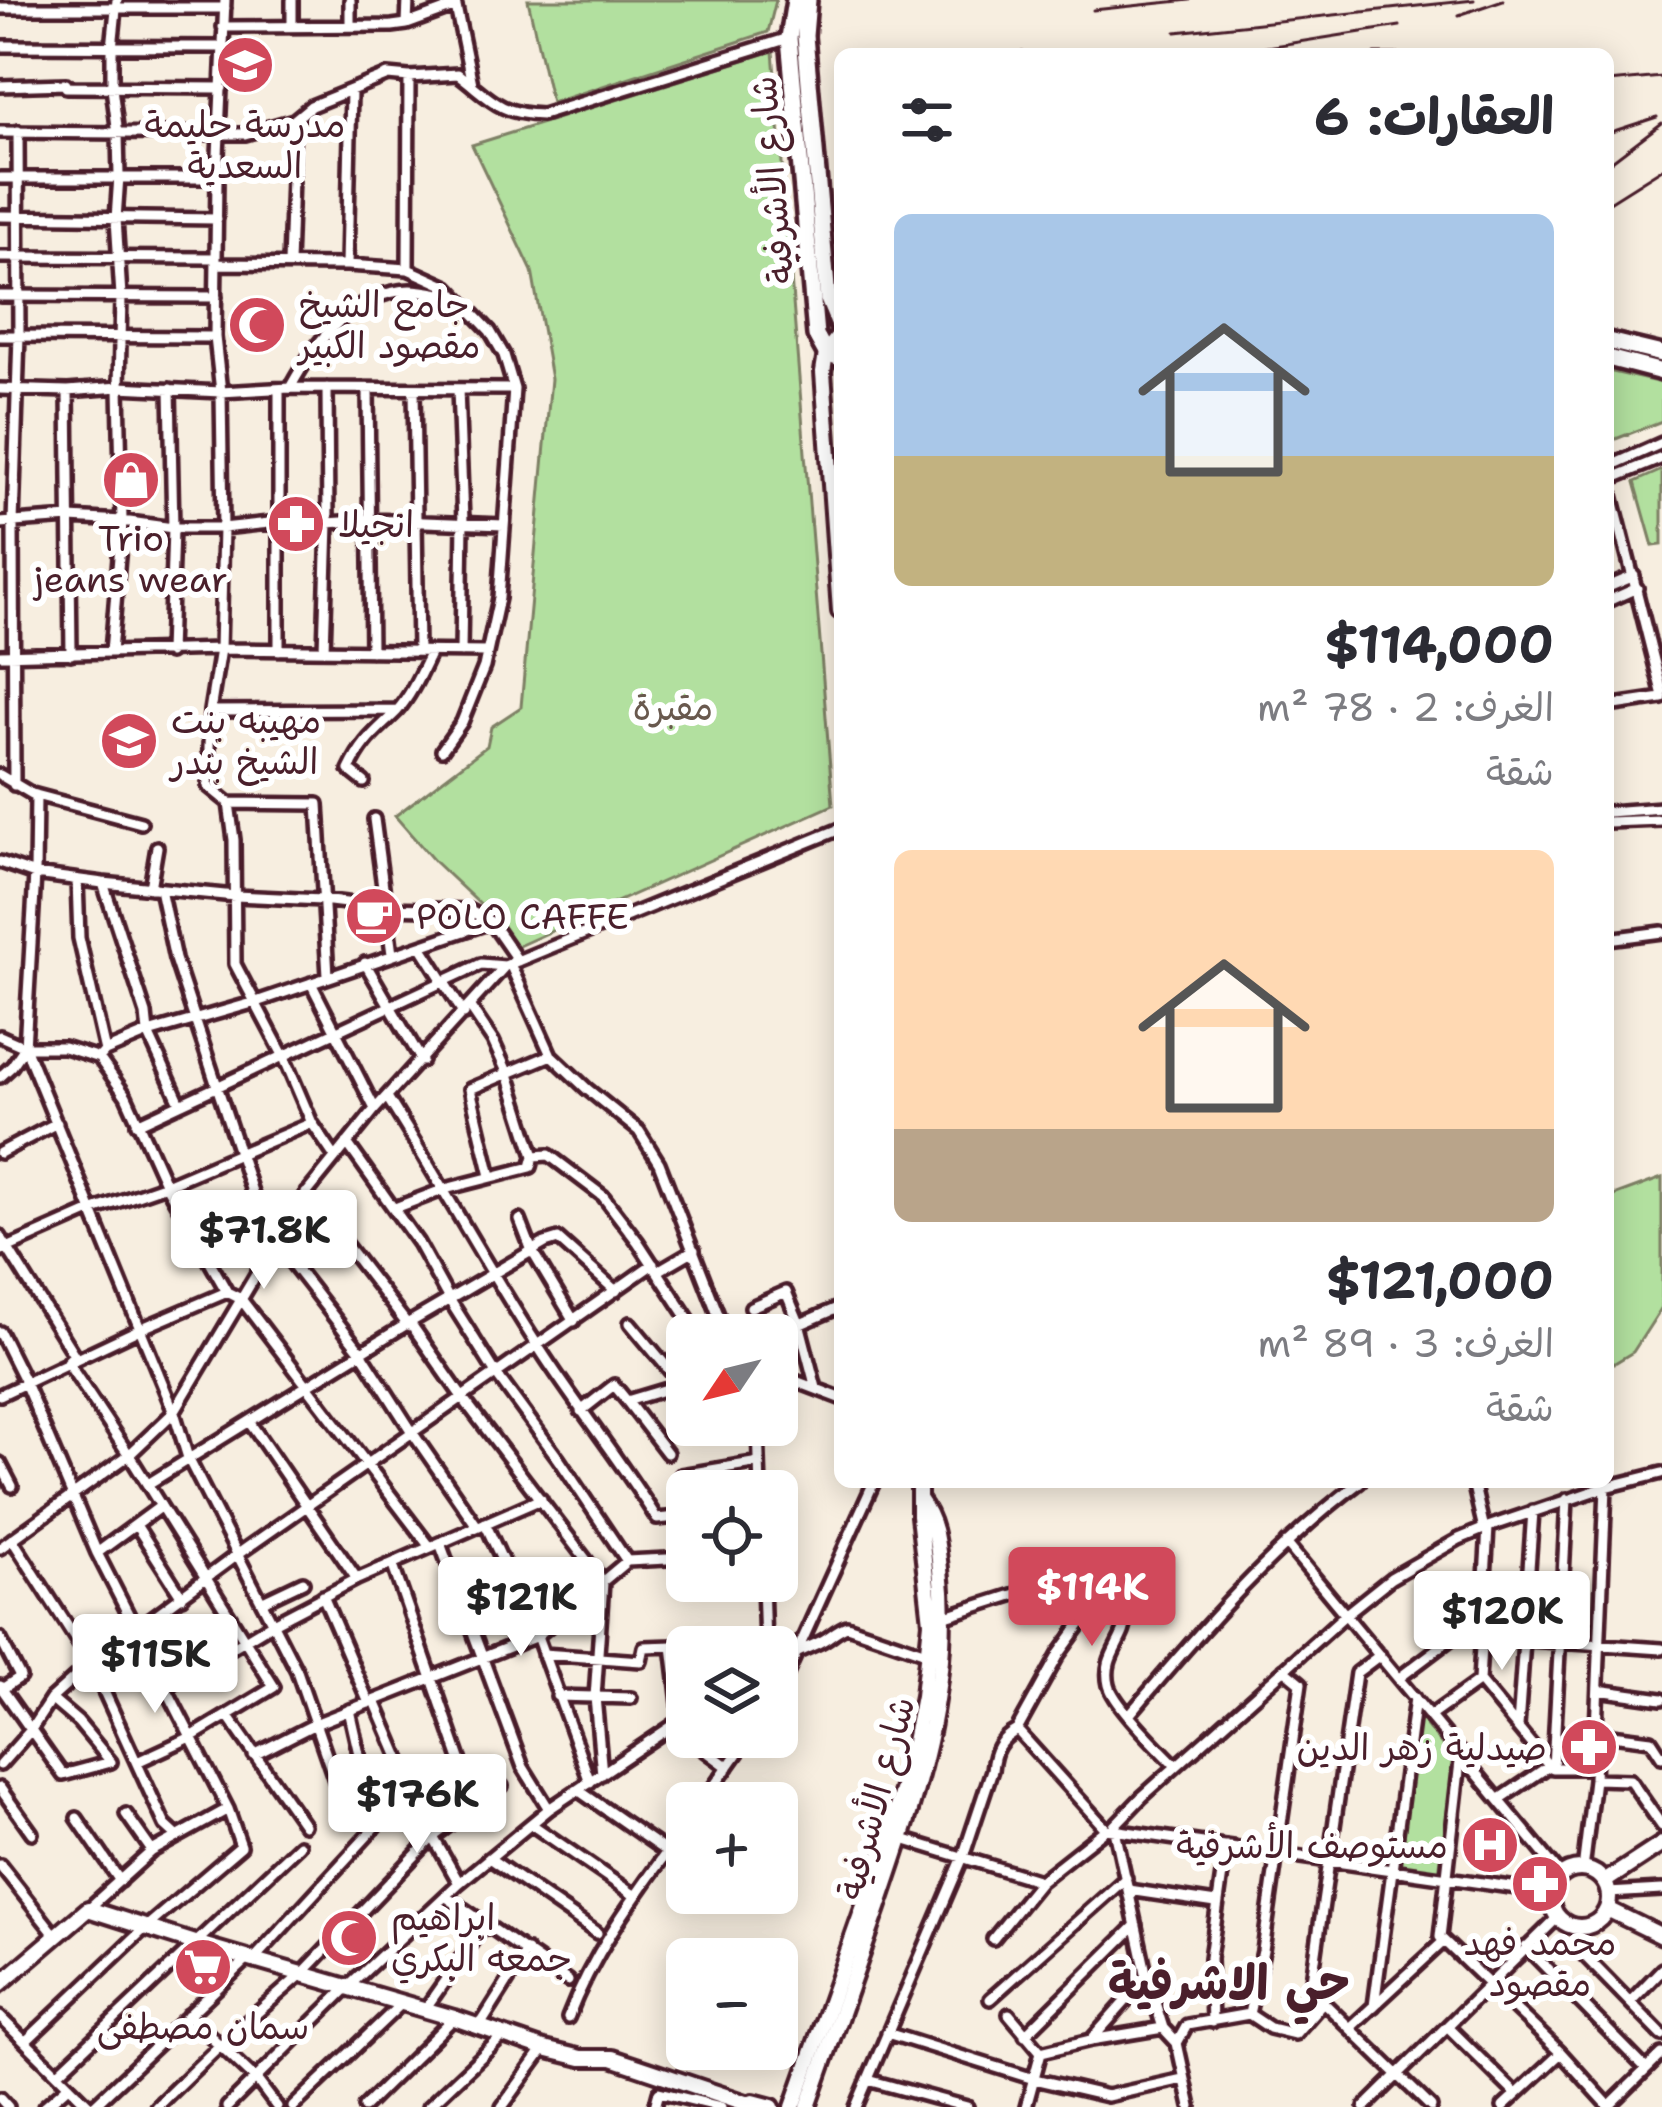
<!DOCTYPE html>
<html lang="ar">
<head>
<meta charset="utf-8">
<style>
	body { margin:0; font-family:"Shantell Sans","Playpen Sans Arabic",sans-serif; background:#f7f7f7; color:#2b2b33; direction:rtl; height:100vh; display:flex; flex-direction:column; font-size:45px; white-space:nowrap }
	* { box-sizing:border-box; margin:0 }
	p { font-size:39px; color:#7c7c81 }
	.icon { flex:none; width:66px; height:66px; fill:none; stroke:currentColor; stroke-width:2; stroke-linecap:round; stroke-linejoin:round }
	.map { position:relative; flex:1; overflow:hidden; direction:ltr }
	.drawer { position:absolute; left:834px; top:48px; width:780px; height:1440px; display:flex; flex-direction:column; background:#fff; border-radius:18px; box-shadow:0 6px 30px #0003; direction:rtl }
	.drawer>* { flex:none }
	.needle { width:78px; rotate:235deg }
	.fabs { position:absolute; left:666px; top:1314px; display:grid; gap:24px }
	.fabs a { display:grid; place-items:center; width:132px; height:132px; border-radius:18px; background:#fff; box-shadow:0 6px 30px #0003; font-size:60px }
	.price { position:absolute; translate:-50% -102px; padding:0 27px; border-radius:12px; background:#fff; color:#222; font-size:39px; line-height:78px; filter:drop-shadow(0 3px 6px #0008) }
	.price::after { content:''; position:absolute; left:50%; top:72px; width:36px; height:27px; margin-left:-18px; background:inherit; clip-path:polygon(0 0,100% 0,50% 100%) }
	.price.selected { background:#d1495b; color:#fff }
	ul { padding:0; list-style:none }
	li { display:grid; align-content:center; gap:24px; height:636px; padding:0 60px }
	li span { display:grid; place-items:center; height:372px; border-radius:18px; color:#555 }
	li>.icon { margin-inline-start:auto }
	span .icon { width:216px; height:216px; fill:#fffc; stroke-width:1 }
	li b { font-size:51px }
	h2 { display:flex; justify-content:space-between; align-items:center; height:144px; padding:0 60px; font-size:51px }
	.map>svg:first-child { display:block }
	.green { fill:#b2e09f; stroke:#7e8065; stroke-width:3 }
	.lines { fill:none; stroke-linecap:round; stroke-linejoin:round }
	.street-casing { stroke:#4a1f2b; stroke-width:18 }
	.secondary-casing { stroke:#4a1f2b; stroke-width:22 }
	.primary-casing { stroke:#4a1f2b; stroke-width:24 }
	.street { stroke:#fff; stroke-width:9 }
	.secondary { stroke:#fff; stroke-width:14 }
	.primary { stroke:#fff; stroke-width:15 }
	.rail { stroke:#4a1f2b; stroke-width:3 }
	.labels { text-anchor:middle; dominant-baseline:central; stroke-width:12; stroke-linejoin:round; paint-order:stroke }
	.poi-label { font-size:36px; fill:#4a1f2b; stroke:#fff; text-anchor:start }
	.street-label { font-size:36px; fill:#4a1f2b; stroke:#fff }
	.park-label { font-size:36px; fill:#69594e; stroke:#fff }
	.district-label { font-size:48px; font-weight:bold; fill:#4a1f2b; stroke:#fff }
</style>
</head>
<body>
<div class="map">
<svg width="1662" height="2107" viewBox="0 0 1662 2107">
	<rect width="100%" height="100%" fill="#f7eee0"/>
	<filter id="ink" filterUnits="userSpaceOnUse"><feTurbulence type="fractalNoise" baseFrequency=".00833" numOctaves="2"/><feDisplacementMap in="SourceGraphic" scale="24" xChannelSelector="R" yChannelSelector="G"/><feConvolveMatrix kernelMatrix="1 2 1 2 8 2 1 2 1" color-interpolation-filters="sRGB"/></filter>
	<g filter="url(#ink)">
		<!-- green -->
		<path class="green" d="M528 0H776L768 32 551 103Z
			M773 51 833 805 514 948 486 910 435 862 395 816 487 746 491 727 521 707 551 379 532 271 472 145Z
			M1608 371 1662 383V421L1608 442Z
			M1662 470V545L1653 546 1635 482Z
			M1662 1178V1307L1633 1352 1608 1367V1198Z
			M1419 1717 1454 1759 1439 1873 1397 1864Z"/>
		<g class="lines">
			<defs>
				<path id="street" d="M225 0 217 178 215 337 221 392 223 528 220 649 210 711 208 786 229 803 234 840 235 964 283 1055 312 1123 335 1157
					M455 2 472 84
					M0 8H225
					M407 24 408 0
					M292 25V0
					M350 26V0
					M223 27 392 26 407 24 456 6
					M0 46 224 47
					M0 86 66 84V87L222 88
					M0 132 245 134 294 120 311 106 388 75 409 77 458 74C490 98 498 114 542 115L789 38
					M0 178H217
					M0 216 217 219
					M0 257 216 258
					M216 264 347 265 408 269 448 287 490 331 504 355 514 389 499 598 484 667 462 722 442 750
					M289 264 294 120
					M347 265 351 91
					M408 269 409 77
					M0 296 216 297
					M0 336 215 337
					M290 388C315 342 352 292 410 290 425 290 442 295 457 297
					M0 389 68 391 119 387 221 392 290 388 514 389
					M368 389 371 651
					M414 389 418 651
					M458 389 463 521 461 652
					M68 391 71 654
					M1608 467 1662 443
					M1608 479 1662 692
					M1608 480 1662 458
					M0 523 70 518 122 521 173 528H223L279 522 328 523 371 520 504 525
					M1608 587 1634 576
					M1608 601 1637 588
					M279 650V390
					M324 650 328 523 327 388
					M111 652 122 521 119 387 121 296 116 219 119 176 118 134 112 88V48L117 0
					M169 653 173 528 170 389
					M0 655 220 649 487 652
					M1608 706 1662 698
					M210 711 397 710
					M0 775 32 794 141 823
					M364 782 349 770C363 740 375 733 397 711 412 694 421 672 431 652
					M14 785 13 523 19 335 18 131
					M36 795 35 874 25 1047 174 1412 188 1458 297 1671 347 1815 371 1807 380 1822
					M229 803 318 804 328 976
					M1608 812 1662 808
					M374 819 392 954
					M1608 822 1662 820
					M0 862 35 874 103 883 235 896 322 900 386 908 468 910 491 922
					M77 880 79 938 105 1051
					M103 883 146 1014 148 1033 180 1103
					M150 888 157 847
					M160 889 175 959 256 1204V1217L361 1352 412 1432 477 1526
					M1608 939 1662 932
					M421 946 464 1014
					M365 963 422 1061
					M510 964 551 1055 587 1089 639 1131 659 1163 726 1335
					M311 983 375 1109
					M470 1007 493 1041 508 1074 534 1156 549 1155 603 1196 638 1242 699 1335
					M0 1036 25 1047H64L99 1058 105 1051 148 1033 256 1002 491 922 518 961
					M99 1058 126 1096 166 1185 227 1292
					M0 1077 12 1066 25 1047
					M387 1097C440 1181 487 1268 541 1351 578 1408 621 1461 657 1519L687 1516
					M137 1124 481 964 505 966
					M347 1143 418 1243 449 1299 497 1375 558 1458 627 1561
					M0 1153 57 1123
					M491 1176 470 1089 551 1055
					M306 1193 407 1324 413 1327 462 1397 603 1582 595 1697 602 1774
					M395 1208 445 1189 531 1167 534 1156
					M520 1220 532 1251 574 1321
					M0 1236 74 1355 67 1362 129 1455 274 1687 191 1737 137 1762
					M0 1251 91 1211 166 1185 312 1123
					M658 1271 694 1250
					M751 1307 786 1292 799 1323 816 1388
					M630 1323 681 1384
					M0 1332 23 1378 97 1553 228 1809 241 1846 145 1928 26 2041
					M775 1335 840 1307
					M777 1374 840 1398
					M0 1395 140 1329 227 1292 241 1299 430 1547
					M627 1401 667 1453
					M581 1411 614 1385 627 1401 687 1383
					M250 1423 357 1579
					M758 1425 760 1491
					M688 1426 695 1425
					M0 1463 12 1486
					M681 1475 759 1462
					M1473 1482 1484 1529
					M148 1484 407 1324 545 1243 558 1239 616 1291
					M485 1523 537 1636 590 1782
					M136 1525 182 1597
					M12 1539 91 1663 165 1825 177 1836
					M440 1543 523 1767 549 1809
					M1286 1543 1562 1876
					M0 1548 129 1455 174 1412 298 1204 375 1109 505 966 840 829
					M97 1553 161 1506
					M393 1566 476 1805
					M1111 1579C1151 1633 1099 1643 1109 1685 1114 1705 1160 1749 1176 1766
					M763 1581 765 1647
					M323 1596 369 1703
					M263 1601 303 1582
					M943 1617 1094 1569 1102 1570 1111 1579 1110 1584 1059 1654 1017 1730 1106 1829 1552 1893
					M0 1638 20 1677 2 1689
					M672 1646 681 1720
					M543 1654 641 1661 644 1647 765 1643
					M1380 1655 1356 1673 1311 1987 1323 2002 1431 2107
					M777 1662C791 1655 804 1649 818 1643 830 1638 835 1630 847 1626L929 1654
					M1399 1678 1456 1635 1662 1649
					M1479 1681 1488 1527
					M0 1686 63 1775 111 1762 78 1722 51 1699
					M166 1687 273 1623 357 1579 541 1499
					M1598 1690 1662 1699
					M557 1696 631 1698
					M777 1696 874 1482
					M349 1710 371 1807
					M1130 1714C1200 1631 1273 1547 1360 1482
					M228 1716 304 1825
					M1430 1716 1479 1681 1549 1766
					M672 1726 728 1767
					M1518 1727 1533 1511
					M1596 1733 1651 1740 1662 1757
					M1461 1753 1440 1937 1561 2053 1609 2106
					M254 1755 315 1724 537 1636 627 1561 687 1558
					M0 1765 30 1731 51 1699 91 1663 238 1554 653 1264
					M1553 1768 1567 1499
					M1594 1779 1630 1780 1662 1826
					M0 1788 32 1833
					M578 1790 667 1852
					M1500 1799 1549 1766 1553 1768H1594
					M702 1803 749 1737
					M126 1814 152 1851
					M77 1818 120 1881
					M531 1824 634 1895
					M896 1837 1040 1881 1106 1829
					M489 1858 597 1933
					M0 1865 56 1936
					M1583 1870 1594 1779 1606 1487
					M459 1883 549 1809 687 1716
					M1128 1890 1216 1903
					M1608 1893 1662 1890
					M445 1896 568 1981
					M88 1909 152 1851 228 1809
					M993 1939 1040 1881
					M1526 1947 1646 2069
					M1581 1952 1662 2035
					M254 1959 380 1822 417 1800
					M990 1999 1126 1878
					M1630 2002 1662 1969
					M1374 2006 1415 1698
					M425 2009 486 1922
					M1009 2014 1041 2052
					M1249 2014 1263 1951 1301 1683 1284 1669
					M188 2015 256 2079 277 2107
					M0 2017 91 2107
					M568 2018C596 1945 642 1887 687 1824
					M1212 2022 1210 1958 1226 1846
					M479 2027 527 1951
					M1351 2027 1444 1941
					M1448 2027 1516 2094
					M887 2033 1034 2079 1107 2096 1183 2079
					M1025 2035 1136 1925
					M1091 2040 1147 1977
					M1177 2043 1187 2025 1249 2014 1270 2028 1295 2034 1323 2002
					M58 2073 299 1845
					M868 2080 967 2107
					M0 2098 8 2107
					M44 2107 69 2085
					M92 2107 250 1957
					M156 2107 219 2046 303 1973 433 1837 502 1786
					M227 2107 348 1987 459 1883 433 1837 375 1701
					M293 2107 402 2003
					M364 2107 454 2018
					M428 2107 504 2035
					M502 2107 544 2049
					M655 2107 659 2092 721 2107
					M856 2107 963 1857 992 1770C994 1750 999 1740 1017 1730
					M1026 2107 1041 2052 1091 2040 1163 2028
					M1191 2107 1177 2043 1163 2028 1147 1977 1114 1826 1142 1797 1346 1614 1391 1578 1459 1539 1488 1527 1606 1487 1662 1473
					M1365 2107 1558 1917
					M1503 2107 1561 2053
					M1608 2107 1662 2054"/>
				<path id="secondary" d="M840 334 826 353 823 372 840 611
					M1551 1898a29 29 0 1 1 58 0a29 29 0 1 1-58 0Z
					M1604 1882 1662 1844
					M1607 1909 1662 1936
					M0 1984 88 1909 195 1943 454 2018 544 2049 581 2058H612L749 2104 753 2102 772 2107
					M793 2107 889 1835 909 1767 923 1696 931 1622 919 1516V1482
					M808 2107C831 2041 855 1974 878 1908 915 1800 954 1685 940 1569 937 1543 936 1522 920 1500"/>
				<path id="primary" d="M795 0 789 38 816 335 826 353 840 358
					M808 0 805 36 828 299 840 328
					M1608 341 1662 354
					M1608 358 1662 372"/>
			</defs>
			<!-- street casing -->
			<use href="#street" class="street-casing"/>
			<!-- secondary casing -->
			<use href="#secondary" class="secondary-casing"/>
			<!-- primary casing -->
			<use href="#primary" class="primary-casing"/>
			<!-- street -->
			<use href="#street" class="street"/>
			<!-- secondary -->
			<use href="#secondary" class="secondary"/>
			<!-- primary -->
			<use href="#primary" class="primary"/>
			<!-- rail -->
			<path class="rail" d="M1093 10 1190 0
				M1459 15 1503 0
				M1176 32 1474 0
				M1022 52 1032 54
				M1222 54 1400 26
				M1375 54H1424
				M1608 82 1662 77
				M1608 133 1657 117
				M1608 164 1662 123
				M1608 203 1662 169"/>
		</g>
	</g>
	<!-- icons -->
	<defs>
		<symbol id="school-disc" viewBox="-11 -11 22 22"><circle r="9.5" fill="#d1495b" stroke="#fff"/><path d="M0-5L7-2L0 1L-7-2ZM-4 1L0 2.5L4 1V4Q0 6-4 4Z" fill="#fff"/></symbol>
		<symbol id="mosque-disc" viewBox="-11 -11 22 22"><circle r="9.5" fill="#d1495b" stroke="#fff"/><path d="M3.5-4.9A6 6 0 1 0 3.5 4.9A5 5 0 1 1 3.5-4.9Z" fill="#fff"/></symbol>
		<symbol id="shop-disc" viewBox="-11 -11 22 22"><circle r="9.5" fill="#d1495b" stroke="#fff"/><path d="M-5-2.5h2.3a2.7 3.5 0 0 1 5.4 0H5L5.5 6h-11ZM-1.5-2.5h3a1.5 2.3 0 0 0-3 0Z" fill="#fff"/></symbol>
		<symbol id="pharmacy-disc" viewBox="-11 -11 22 22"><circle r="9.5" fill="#d1495b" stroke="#fff"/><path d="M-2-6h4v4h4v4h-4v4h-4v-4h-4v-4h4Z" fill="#fff"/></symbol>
		<symbol id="cafe-disc" viewBox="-11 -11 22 22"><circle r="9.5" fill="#d1495b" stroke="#fff"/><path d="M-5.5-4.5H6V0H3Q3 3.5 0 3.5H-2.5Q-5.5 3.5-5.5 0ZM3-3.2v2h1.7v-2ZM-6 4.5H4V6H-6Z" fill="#fff"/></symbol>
		<symbol id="hospital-disc" viewBox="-11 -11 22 22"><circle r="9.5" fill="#d1495b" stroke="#fff"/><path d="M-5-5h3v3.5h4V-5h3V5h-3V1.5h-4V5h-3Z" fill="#fff"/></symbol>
		<symbol id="supermarket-disc" viewBox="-11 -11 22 22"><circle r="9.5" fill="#d1495b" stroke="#fff"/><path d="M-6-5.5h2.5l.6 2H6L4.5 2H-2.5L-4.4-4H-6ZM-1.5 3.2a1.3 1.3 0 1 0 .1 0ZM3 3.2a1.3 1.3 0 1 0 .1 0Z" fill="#fff"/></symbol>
	</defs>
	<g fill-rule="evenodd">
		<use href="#school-disc" x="212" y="32" width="66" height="66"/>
		<use href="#mosque-disc" x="224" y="292" width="66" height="66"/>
		<use href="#shop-disc" x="98" y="447" width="66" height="66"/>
		<use href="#pharmacy-disc" x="263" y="491" width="66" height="66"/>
		<use href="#school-disc" x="96" y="708" width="66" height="66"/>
		<use href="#cafe-disc" x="341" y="883" width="66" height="66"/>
		<use href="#pharmacy-disc" x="1556" y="1714" width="66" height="66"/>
		<use href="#hospital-disc" x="1457" y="1812" width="66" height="66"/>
		<use href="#pharmacy-disc" x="1507" y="1851" width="66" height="66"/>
		<use href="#mosque-disc" x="316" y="1905" width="66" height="66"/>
		<use href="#supermarket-disc" x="170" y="1934" width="66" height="66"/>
	</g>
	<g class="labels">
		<!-- poi labels -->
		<g class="poi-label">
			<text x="245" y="124" text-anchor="middle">مدرسة حليمة<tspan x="245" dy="41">السعدية</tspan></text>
			<text x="299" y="304">جامع الشيخ<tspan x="299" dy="41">مقصود الكبير</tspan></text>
			<text x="338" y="524">انجيلا</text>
			<text x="131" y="538" text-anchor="middle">Trio<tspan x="131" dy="41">jeans wear</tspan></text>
			<text x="171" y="720">مهيبه بنت<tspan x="171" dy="41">الشيخ بندر</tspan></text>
			<text x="416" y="916">POLO CAFFE</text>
			<text x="1547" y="1747" text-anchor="end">صيدلية زهر الدين</text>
			<text x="1448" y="1845" text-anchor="end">مستوصف الأشرفية</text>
			<text x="391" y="1917">ابراهيم<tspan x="391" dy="41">جمعه البكري</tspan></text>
			<text x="1540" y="1942" text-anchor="middle">محمد فهد<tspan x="1540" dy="41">مقصود</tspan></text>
			<text x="203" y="2026" text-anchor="middle">سمان مصطفى</text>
		</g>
		<!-- street labels -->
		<g class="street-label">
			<text transform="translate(772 180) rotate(-95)">شارع الأشرفية</text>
			<text transform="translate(876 1798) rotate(-75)">شارع الأشرفية</text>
		</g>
		<!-- park labels -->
		<g class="park-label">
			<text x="673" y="707">مقبرة</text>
		</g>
		<!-- district labels -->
		<g class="district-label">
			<text x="1229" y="1982">حي الاشرفية</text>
		</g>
	</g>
</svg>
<div class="fabs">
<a><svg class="needle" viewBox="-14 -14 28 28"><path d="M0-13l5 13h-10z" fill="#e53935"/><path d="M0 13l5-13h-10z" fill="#7c7c81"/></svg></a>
<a><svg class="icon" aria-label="locate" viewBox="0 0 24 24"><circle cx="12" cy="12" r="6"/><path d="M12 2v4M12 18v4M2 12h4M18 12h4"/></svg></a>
<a><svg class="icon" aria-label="layers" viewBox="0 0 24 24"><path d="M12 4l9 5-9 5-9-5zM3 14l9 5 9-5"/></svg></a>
<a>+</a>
<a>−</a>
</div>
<b class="price" style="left:264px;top:1292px">$71.8K</b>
<b class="price selected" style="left:1092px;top:1649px">$114K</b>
<b class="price" style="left:521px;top:1659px">$121K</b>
<b class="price" style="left:1502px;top:1673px">$120K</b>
<b class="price" style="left:155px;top:1716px">$115K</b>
<b class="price" style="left:417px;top:1856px">$176K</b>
<section class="drawer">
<h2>العقارات: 6<svg class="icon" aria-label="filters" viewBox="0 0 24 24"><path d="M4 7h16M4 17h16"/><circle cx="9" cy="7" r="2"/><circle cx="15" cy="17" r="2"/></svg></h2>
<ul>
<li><span style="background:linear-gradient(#a9c7e8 65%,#c2b280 0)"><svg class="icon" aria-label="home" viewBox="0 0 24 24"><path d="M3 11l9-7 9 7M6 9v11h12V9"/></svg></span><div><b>$114,000</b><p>الغرف: 2 · 78 m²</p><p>شقة</p></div></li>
<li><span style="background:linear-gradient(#ffd9b3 75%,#b9a48a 0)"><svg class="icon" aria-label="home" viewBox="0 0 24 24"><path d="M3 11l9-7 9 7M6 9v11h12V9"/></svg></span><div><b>$121,000</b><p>الغرف: 3 · 89 m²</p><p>شقة</p></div></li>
</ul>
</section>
</div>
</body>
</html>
